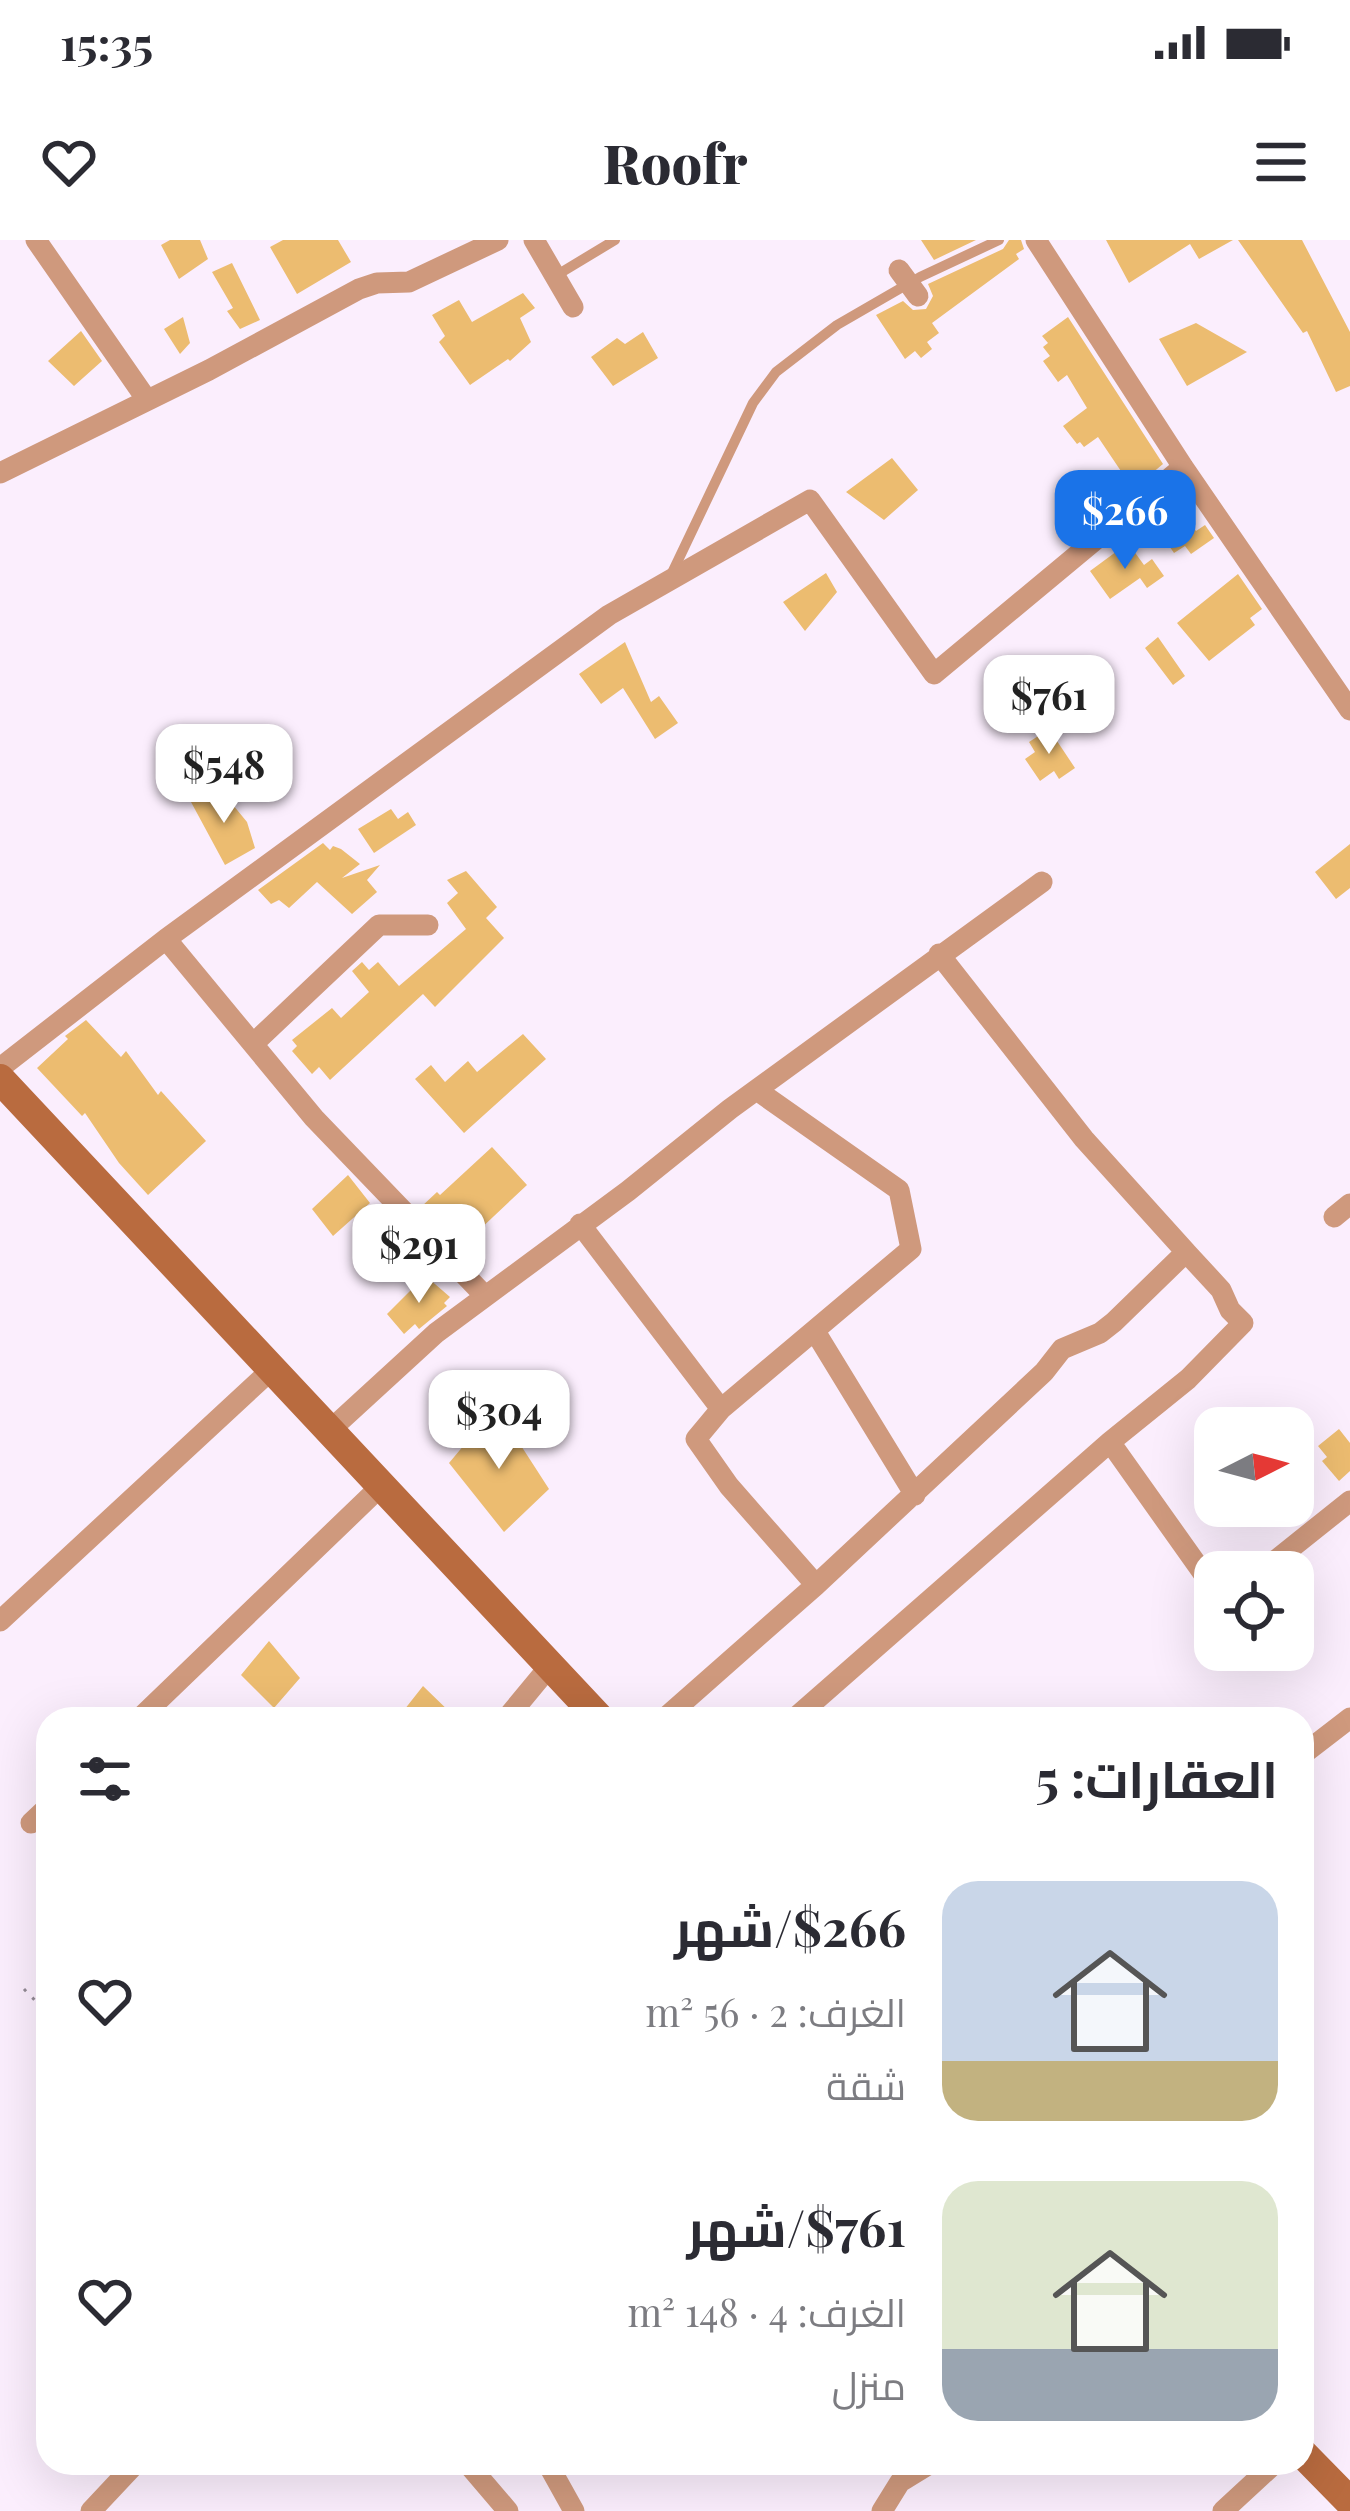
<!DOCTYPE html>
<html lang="ar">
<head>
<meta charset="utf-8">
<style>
	body { margin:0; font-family:"Playfair Display",Cairo,serif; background:#f7f7f7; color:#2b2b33; direction:rtl; height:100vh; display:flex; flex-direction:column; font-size:45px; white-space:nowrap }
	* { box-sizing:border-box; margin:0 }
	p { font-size:39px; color:#7c7c81 }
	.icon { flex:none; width:66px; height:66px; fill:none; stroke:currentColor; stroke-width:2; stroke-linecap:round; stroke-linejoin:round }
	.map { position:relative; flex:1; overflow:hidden; direction:ltr }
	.details { position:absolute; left:36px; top:1467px; width:1278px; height:768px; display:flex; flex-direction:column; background:#fff; border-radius:36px; box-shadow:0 12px 48px #0002; direction:rtl }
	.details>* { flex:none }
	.needle { width:78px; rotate:84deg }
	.tools { position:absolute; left:1194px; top:1167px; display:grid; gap:24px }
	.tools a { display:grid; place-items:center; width:120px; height:120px; border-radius:24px; background:#fff; box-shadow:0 12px 48px #0002; font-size:60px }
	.price { position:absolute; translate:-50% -102px; padding:0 27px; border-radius:24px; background:#fff; color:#222; font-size:39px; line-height:78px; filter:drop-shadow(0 3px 6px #0008) }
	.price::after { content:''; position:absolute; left:50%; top:72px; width:36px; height:27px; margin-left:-18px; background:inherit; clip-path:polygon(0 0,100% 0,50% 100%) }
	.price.selected { background:#1a73e8; color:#fff }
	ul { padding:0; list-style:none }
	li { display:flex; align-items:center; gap:36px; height:300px; padding:0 36px }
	li span { display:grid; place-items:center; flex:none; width:336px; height:240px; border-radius:36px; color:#555 }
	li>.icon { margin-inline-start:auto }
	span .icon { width:144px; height:144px; fill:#fffc; stroke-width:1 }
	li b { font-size:51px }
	h2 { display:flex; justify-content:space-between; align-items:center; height:144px; padding:0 36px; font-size:51px }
	.status { display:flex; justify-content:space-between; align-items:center; height:84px; padding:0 60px; background:#fff; direction:ltr }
	.status svg { height:33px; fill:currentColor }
	header { display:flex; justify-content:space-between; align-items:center; height:156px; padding:0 36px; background:#fff; font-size:54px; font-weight:800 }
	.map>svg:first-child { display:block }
	.building { fill:#ecbc70 }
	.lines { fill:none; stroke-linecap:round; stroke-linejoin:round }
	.path { stroke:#938a95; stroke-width:3; stroke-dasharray:3 9; stroke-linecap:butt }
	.lane { stroke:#cf997d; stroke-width:10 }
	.street { stroke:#cf997d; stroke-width:21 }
	.secondary { stroke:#b96b3f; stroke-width:30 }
	.street-bridge { stroke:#cf997d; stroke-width:21 }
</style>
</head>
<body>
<div class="status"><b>15:35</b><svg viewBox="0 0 49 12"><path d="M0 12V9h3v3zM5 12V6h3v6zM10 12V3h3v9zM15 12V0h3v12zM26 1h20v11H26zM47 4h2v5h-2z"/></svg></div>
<header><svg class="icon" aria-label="menu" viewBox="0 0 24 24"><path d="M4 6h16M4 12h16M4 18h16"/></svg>Roofr<svg class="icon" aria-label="heart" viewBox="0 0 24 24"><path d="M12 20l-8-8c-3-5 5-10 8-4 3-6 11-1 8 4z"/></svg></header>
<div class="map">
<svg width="1350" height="2271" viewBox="0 0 1350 2271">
	<rect width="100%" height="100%" fill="#fbeefd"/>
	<!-- building -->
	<path class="building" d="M170 0H200L208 19 179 39 161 5Z
		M283 0H338L351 22 297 54 270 7Z
		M921 0H976L934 20Z
		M1009 0H1021L1024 9 1016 14 1019 19 932 83 939 93 927 102 932 109 921 118 915 111 905 119 876 75 903 61 913 70 926 69 933 56 928 44 1003 9Z
		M1106 0H1233L1199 19 1190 4 1129 43Z
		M1238 0H1302L1350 92V146L1336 152 1307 91 1303 93Z
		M232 23 260 80 240 89 227 71 233 68 212 32Z
		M523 53 535 68 520 78 531 102 510 121 508 119 470 145 439 102 445 96 432 75 459 60 472 82Z
		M183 77 190 103 180 114 164 89Z
		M1068 77 1163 224 1133 249 1098 197 1084 207 1080 202 1077 204 1063 186 1087 168 1067 135 1058 142 1043 121 1050 116 1043 107 1048 103 1042 96Z
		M1196 83 1247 112 1187 146 1159 99Z
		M81 91 102 121 74 146 48 121Z
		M643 92 658 118 613 146 591 117 617 98 625 104Z
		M892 218 918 250 884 280 846 252Z
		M1184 274 1196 291 1205 285 1214 298 1191 314 1185 306 1174 313 1159 291Z
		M1128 303 1144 325 1152 319 1164 336 1147 348 1140 338 1110 359 1090 331Z
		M826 333 837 352 805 391 783 362Z
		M1238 334 1262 369 1250 378 1255 385 1209 421 1177 383Z
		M1158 397 1185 436 1173 445 1145 408Z
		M625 402 651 462 659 456 678 483 655 499 623 448 601 464 579 434Z
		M1049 489 1075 528 1059 539 1054 531 1040 541 1025 519 1035 512 1029 502Z
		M215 545 227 568 233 565 247 582 255 608 225 625 191 562Z
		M391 569 398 579 408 572 416 585 374 613 358 589Z
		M323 603 330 610 333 606 341 609 360 624 342 638 380 625 367 640 377 652 352 674 317 642 289 668 279 660 271 664 258 650Z
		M1350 604V648L1336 659 1315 632Z
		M466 631 497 667 486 678 504 698 435 767 423 754 330 840 319 827 312 834 292 811 297 806 292 800 332 768 341 778 369 752 352 731 362 722 369 730 378 722 399 746 466 689 447 663 458 653 447 640Z
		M86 780 121 817 126 811 158 855 161 851 206 901 148 955 119 923 85 873 82 876 37 828 68 799 65 796Z
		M523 794 546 819 464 893 415 839 431 825 445 842 468 821 477 832Z
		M492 907 527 945 460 1008 421 967 437 952 440 955Z
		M348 935 370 963 333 996 312 969Z
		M428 1038 450 1057 444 1063 447 1066 419 1089 415 1084 404 1094 387 1074 422 1039Z
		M496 1167 549 1249 504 1292 449 1223Z
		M1339 1189 1350 1203V1231L1339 1241 1322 1221 1327 1217 1318 1206Z
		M269 1401 300 1438 274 1468 241 1435Z
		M423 1446 457 1479H397Z"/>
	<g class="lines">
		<!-- path -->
		<path class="path" d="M24 1749 48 1774"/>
		<!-- lane -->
		<path class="lane" d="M557 35 615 0
			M672 333 753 163 776 132 837 85 920 37 999 0"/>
		<!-- street -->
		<path class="street" d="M36 0 147 160
			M534 0 573 67
			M1036 0 1183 227 1350 470
			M0 233 209 130 359 49 377 43 409 42 498 0
			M166 699 314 878 485 1056
			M253 804 379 685H428
			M0 828 166 699 609 375 810 260 934 434 1183 227
			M758 851 899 950 911 1009 721 1169 696 1199 729 1246 816 1345
			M1334 977 1350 964
			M580 984 721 1169
			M816 1093 915 1255
			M328 1192 436 1093 628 951 730 869 1042 642
			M1110 1202 1215 1350
			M1261 1332 1350 1261
			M0 1381 270 1131
			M139 1479 381 1246
			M506 1479 549 1427
			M664 1479 816 1345 1044 1132 1062 1109 1100 1093 1114 1082 1186 1012 1084 899 939 714
			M794 1479 1110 1202 1188 1139 1243 1083 1230 1070 1221 1050 1186 1012
			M1302 1515 1350 1478
			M31 1583 48 1567
			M467 2223 508 2271
			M550 2228 574 2271
			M91 2271 136 2223
			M882 2271 900 2242 931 2223
			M1223 2271 1275 2223"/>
		<!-- secondary -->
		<path class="secondary" d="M0 839 600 1479
			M1302 2213 1350 2262"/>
		<!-- street-bridge -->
		<path class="street-bridge" d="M899 30 918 56"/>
	</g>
</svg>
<div class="tools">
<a><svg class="needle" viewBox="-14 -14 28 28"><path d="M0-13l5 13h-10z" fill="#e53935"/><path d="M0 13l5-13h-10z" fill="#7c7c81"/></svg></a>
<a><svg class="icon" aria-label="locate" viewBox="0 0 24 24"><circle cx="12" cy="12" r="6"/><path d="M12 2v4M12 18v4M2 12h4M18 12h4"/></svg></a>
</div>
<b class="price selected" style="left:1125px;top:332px">$266</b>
<b class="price" style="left:1049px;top:517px">$761</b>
<b class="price" style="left:224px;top:586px">$548</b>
<b class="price" style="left:419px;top:1066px">$291</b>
<b class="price" style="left:499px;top:1232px">$304</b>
<section class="details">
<h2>العقارات: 5<svg class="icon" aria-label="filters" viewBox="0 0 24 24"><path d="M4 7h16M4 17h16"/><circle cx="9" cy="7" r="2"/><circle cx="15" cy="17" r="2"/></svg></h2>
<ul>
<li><span style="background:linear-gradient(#c9d6e8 75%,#c2b280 0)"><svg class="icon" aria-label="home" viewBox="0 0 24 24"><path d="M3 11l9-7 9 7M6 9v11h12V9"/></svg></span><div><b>$266/شهر</b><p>الغرف: 2 · 56 m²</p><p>شقة</p></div><svg class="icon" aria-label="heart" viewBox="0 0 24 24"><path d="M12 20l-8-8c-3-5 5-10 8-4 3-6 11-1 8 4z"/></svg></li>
<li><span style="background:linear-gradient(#dfe7d0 70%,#9aa5b1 0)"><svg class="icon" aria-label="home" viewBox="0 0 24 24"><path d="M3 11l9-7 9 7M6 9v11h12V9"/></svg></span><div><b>$761/شهر</b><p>الغرف: 4 · 148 m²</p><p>منزل</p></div><svg class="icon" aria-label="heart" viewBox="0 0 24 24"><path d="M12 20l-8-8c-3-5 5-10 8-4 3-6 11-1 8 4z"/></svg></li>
</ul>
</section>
</div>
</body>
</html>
